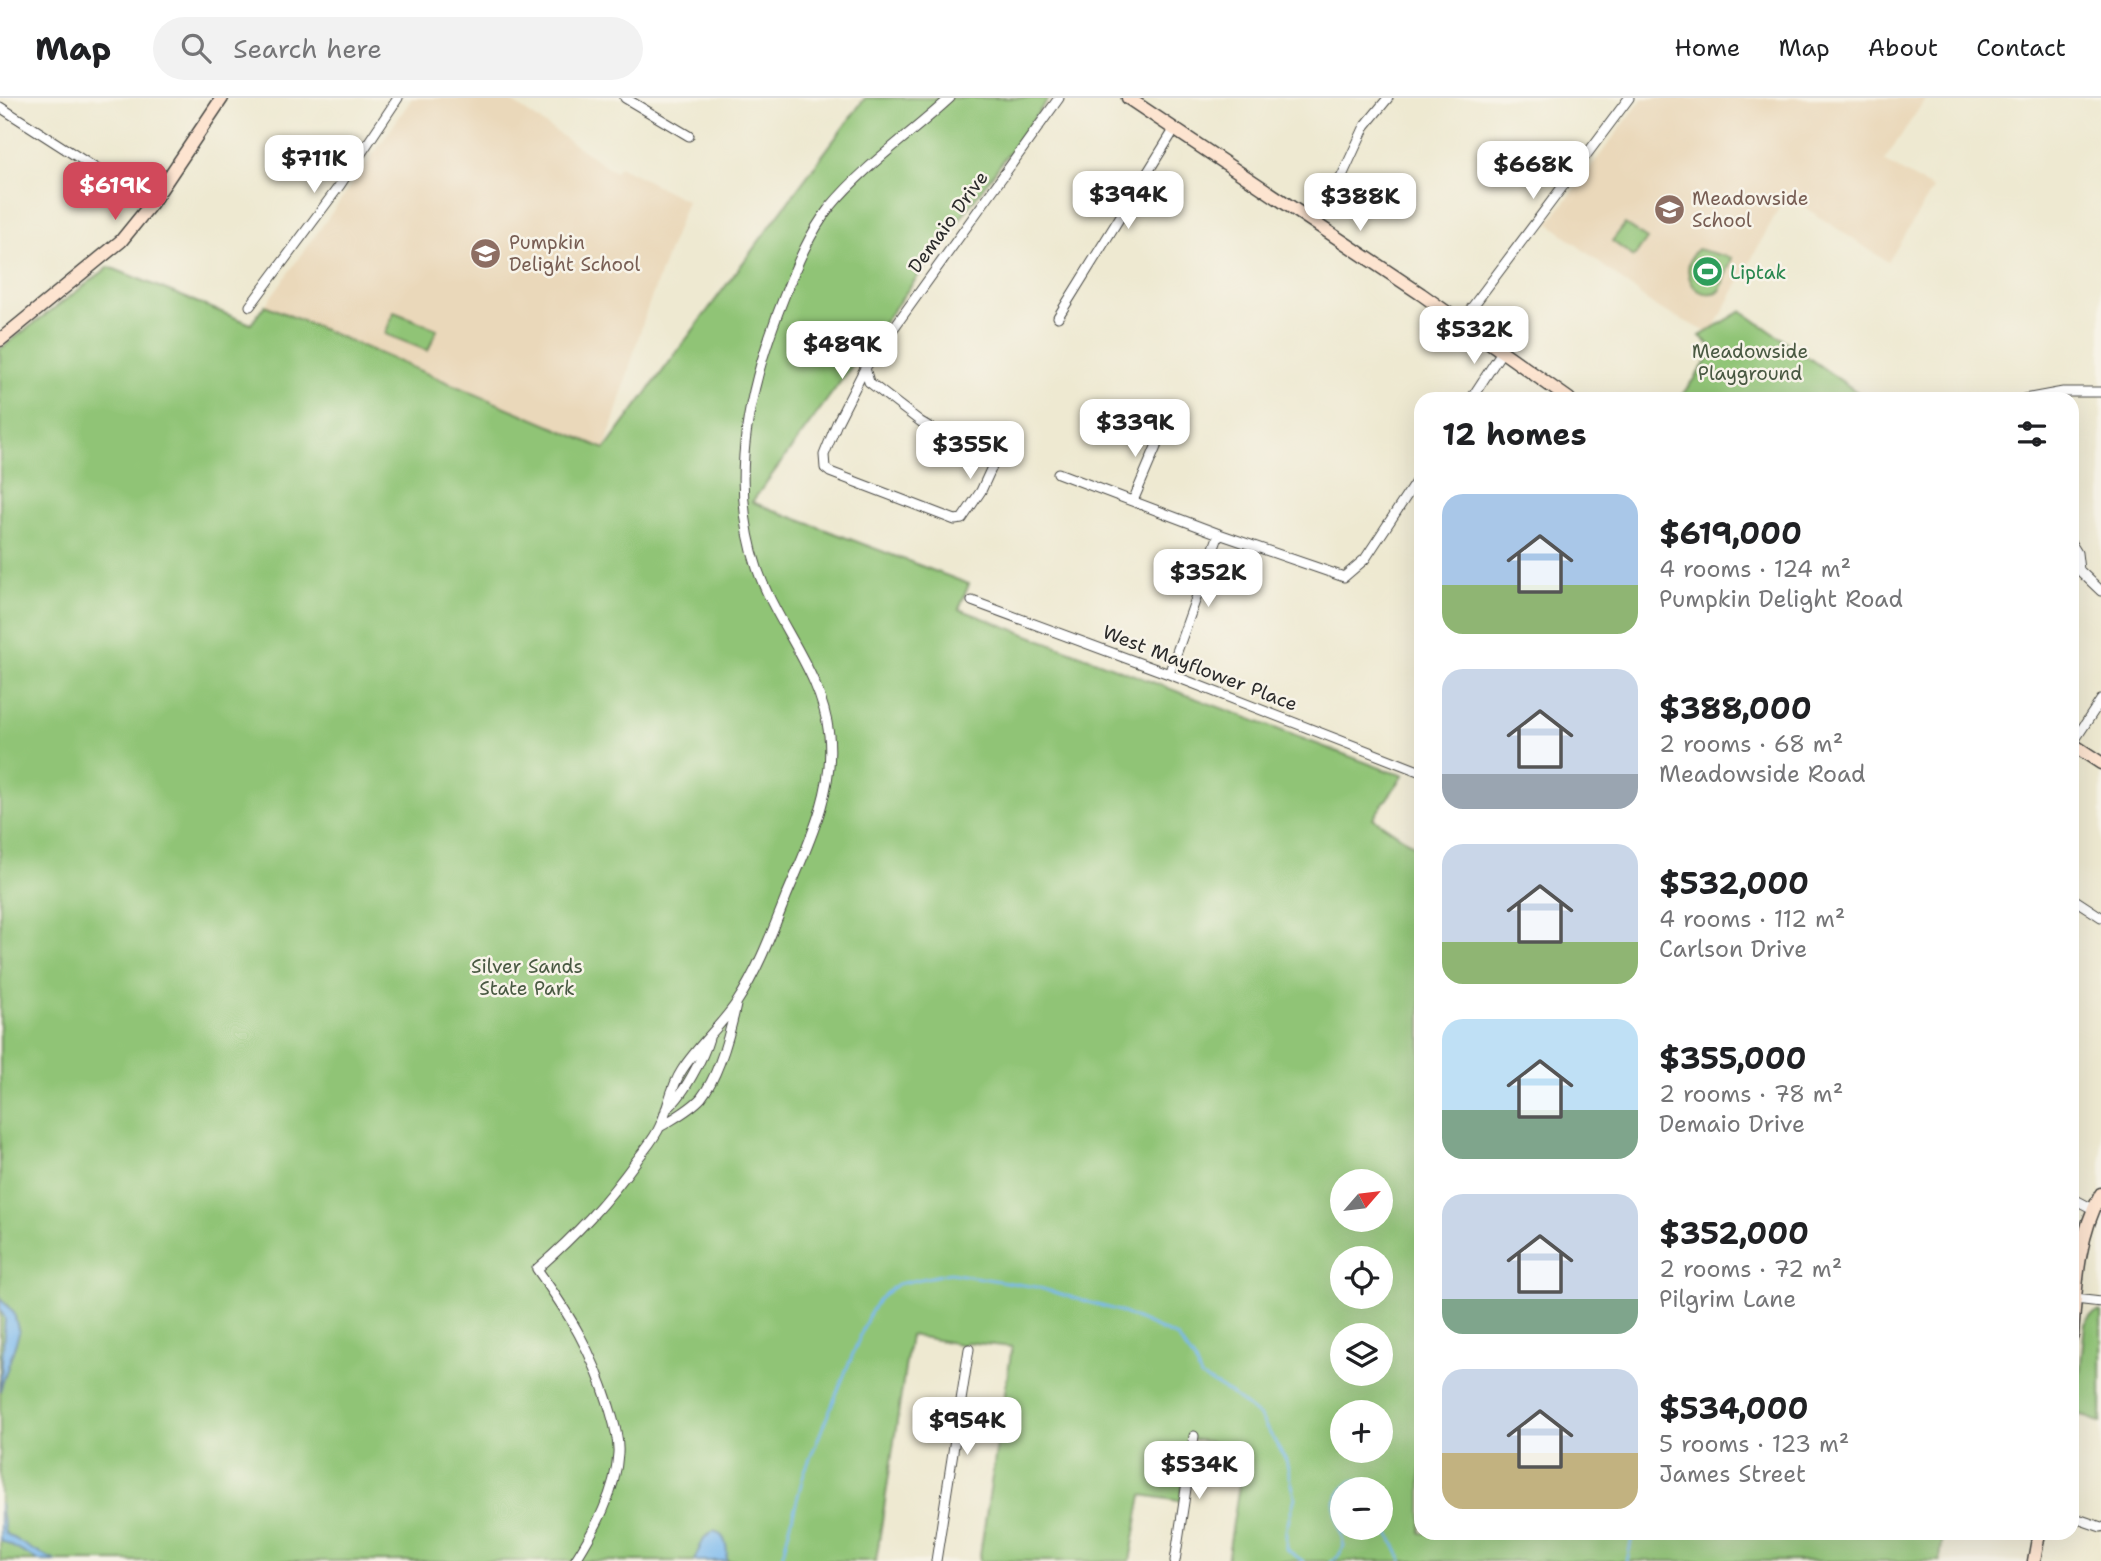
<!DOCTYPE html>
<html lang="en">
<head>
<meta charset="utf-8">
<style>
	body { margin:0; font-family:"Shantell Sans",sans-serif; background:#f2f2f2; color:#202124; height:100vh; display:flex; flex-direction:column; font-size:26px; white-space:nowrap }
	* { box-sizing:border-box; margin:0 }
	p { font-size:23px; color:#757577 }
	.icon { flex:none; width:38px; height:38px; fill:none; stroke:currentColor; stroke-width:2; stroke-linecap:round; stroke-linejoin:round }
	.map { position:relative; flex:1; overflow:hidden }
	.side { position:absolute; left:1414px; top:294px; width:665px; height:1148px; display:flex; flex-direction:column; background:#fff; border-radius:21px; box-shadow:0 7px 28px #0002 }
	.side>* { flex:none }
	.needle { width:46px; rotate:62deg }
	.controls { position:absolute; left:1330px; top:1071px; display:grid; gap:14px }
	.controls a { display:grid; place-items:center; width:63px; height:63px; border-radius:50%; background:#fff; box-shadow:0 7px 28px #0002; font-size:35px }
	.price { position:absolute; translate:-50% -60px; padding:0 16px; border-radius:14px; background:#fff; color:#222; font-size:23px; line-height:46px; filter:drop-shadow(0 2px 4px #0008) }
	.price::after { content:''; position:absolute; left:50%; top:42px; width:21px; height:16px; margin-left:-10px; background:inherit; clip-path:polygon(0 0,100% 0,50% 100%) }
	.price.current { background:#d1495b; color:#fff }
	ul { padding:0; list-style:none }
	li { display:flex; align-items:center; gap:21px; height:175px; padding:0 28px }
	li span { display:grid; place-items:center; flex:none; width:196px; height:140px; border-radius:21px; color:#555 }
	li>.icon { margin-inline-start:auto }
	span .icon { width:84px; height:84px; fill:#fffc; stroke-width:1 }
	li b { font-size:30px }
	h2 { display:flex; justify-content:space-between; align-items:center; height:84px; padding:0 28px; font-size:30px }
	header { display:flex; align-items:center; gap:42px; box-sizing:border-box; height:98px; padding:0 35px; background:#fff; border-bottom:2px solid #e0e0e0 }
	header strong { font-size:33px }
	nav { display:flex; gap:38px; margin-inline-start:auto; font-size:24px }
	.search { width:490px; height:63px; background:#f2f2f2; display:flex; align-items:center; gap:18px; box-sizing:border-box; padding:0 24px; border-radius:38px; color:#757577; font-size:26px }
	.map>svg:first-child { display:block }
	.built { fill:#ead8ba }
	.green { fill:#90c476; stroke:#5e7850; stroke-width:2; fill-rule:evenodd }
	.water { fill:#7ab9ee; stroke:#52728c; stroke-width:2 }
	.lines { fill:none; stroke-linecap:round; stroke-linejoin:round }
	.stream { stroke:#7ab9ee; stroke-width:2.5 }
	.street-casing { stroke:#484844; stroke-width:11 }
	.secondary-casing { stroke:#484844; stroke-width:15 }
	.street { stroke:#fff; stroke-width:9 }
	.secondary { stroke:#fde4d0; stroke-width:12 }
	.labels { text-anchor:middle; dominant-baseline:central; stroke-width:5; stroke-linejoin:round; paint-order:stroke }
	.education-label { font-size:19px; fill:#785e54; stroke:#f7f3e8; text-anchor:start }
	.street-label { font-size:19px; fill:#2b2b2b; stroke:#f7f3e8 }
	.leisure-label { font-size:19px; fill:#27864d; stroke:#f7f3e8; text-anchor:start }
	.park-label { font-size:19px; fill:#495942; stroke:#f7f3e8 }
</style>
</head>
<body>
<header>
<strong>Map</strong>
<div class="search"><svg class="icon" aria-label="search" viewBox="0 0 24 24"><circle cx="10" cy="10" r="6"/><path d="M15 15l6 6"/></svg>Search here</div>
<nav><a>Home</a><a>Map</a><a>About</a><a>Contact</a></nav>
</header>
<div class="map">
<svg width="2101" height="1463" viewBox="0 0 2101 1463">
	<rect width="100%" height="100%" fill="#f7f3e8"/>
	<filter id="ink" filterUnits="userSpaceOnUse"><feTurbulence type="fractalNoise" baseFrequency=".0143" numOctaves="2"/><feDisplacementMap in="SourceGraphic" scale="14" xChannelSelector="R" yChannelSelector="G"/><feConvolveMatrix kernelMatrix="1 2 1 2 8 2 1 2 1" color-interpolation-filters="sRGB"/></filter>
	<filter id="wash" filterUnits="userSpaceOnUse"><feTurbulence type="fractalNoise" baseFrequency=".00686" numOctaves="4" result="noise"/><feDisplacementMap in="SourceGraphic" scale="28" xChannelSelector="R" yChannelSelector="G"/><feGaussianBlur stdDeviation="1.57" result="paint"/><feColorMatrix in="noise" values="0 0 0 0 0 0 0 0 0 0 0 0 0 0 0 0 0 1.4 0 .05"/><feComposite in="paint" operator="in"/></filter>
	<g filter="url(#wash)">
		<rect width="100%" height="100%" fill="#eee9d1"/>
		<!-- built -->
		<path class="built" d="M412 0H506L615 74 619 68 687 103 646 214 605 351 265 207 374 56Z
			M1643 0H1926L1884 63 1933 91 1888 164 1786 97 1711 236 1654 208 1549 125Z"/>
		<!-- green -->
		<path class="green" d="M865 0H1049L752 404 969 486 959 511 1391 674 1404 677 1373 720 1421 752V1435H1943L1940 1463H1227L1245 1349 1190 1341 1180 1403 1142 1397 1130 1463H979L1012 1249 966 1244 964 1247 910 1237 876 1463H0V251L109 169 251 226 265 207 605 351ZM1342 1083H1381V1122H1342ZM1342 1160H1381V1199H1342ZM1342 1237H1381V1276H1342ZM1342 1314H1381V1353H1342ZM1342 1391H1381V1430H1342Z
			M1625 126 1647 141 1634 159 1612 143Z
			M1697 151 1732 160 1720 193C1692 205 1678 170 1697 151Z
			M1742 213 1867 301H1679L1715 252 1700 238Z
			M394 214 437 231 428 253 385 236Z
			M2098 1214 2101 1215V1325L2076 1315 2085 1226 2090 1218Z"/>
		<!-- water -->
		<path class="water" d="M0 1200 14 1215 19 1235 0 1293 5 1221 0 1211Z
			M0 1405 5 1435 33 1452 56 1463H39L0 1442Z
			M714 1433C727 1438 728 1451 726 1463H694L704 1440Z"/>
		<g class="lines">
			<!-- stream -->
			<path class="stream" d="M1343 1391 1352 1383H1370L1375 1391
				M1381 1405 1387 1431 1402 1463
				M781 1463 804 1375 868 1219 878 1202 897 1186 950 1175 1036 1189 1119 1213 1177 1239 1194 1262 1201 1279 1230 1295 1260 1319 1286 1362 1295 1399 1286 1432V1451L1303 1463
				M1331 1463 1338 1459 1344 1448 1334 1405 1342 1392
				M1627 1463 1633 1435"/>
		</g>
	</g>
	<g filter="url(#ink)">
		<g class="lines">
			<defs>
				<path id="street" d="M625 0 689 38
					M0 9 151 106
					M1312 123 1342 78 1365 28 1388 0
					M250 208 340 87 398 0
					M1058 219 1174 32
					M1461 224 1629 0
					M865 270 869 284 921 324 943 337 997 358 981 393 962 421 955 422 830 374 825 370 824 357 837 325 865 270 1059 0
					M1471 301 1503 252
					M2024 301 2063 294H2101
					M1058 375 1219 436 1344 479 1365 461 1421 376
					M1133 403 1164 330
					M2072 447 2077 455 2079 472 2101 493
					M972 503 1169 576 1421 674
					M1169 576 1219 436
					M2072 646 2101 602
					M2072 800 2101 819
					M666 1011C682 1001 704 958 709 940
					M660 1029C674 1020 690 1012 701 1000 719 977 730 935 736 907
					M2072 1100 2093 1111
					M2075 1201 2101 1204
					M2072 1419 2101 1429
					M575 1463C595 1431 616 1394 618 1355 619 1339 613 1322 609 1308 591 1251 571 1219 537 1171 577 1136 606 1105 637 1062 645 1051 655 1040 660 1028 669 1009 670 990 682 972 698 947 721 928 737 904 758 872 772 834 786 799 807 749 835 693 829 637 822 574 777 528 757 470 727 380 750 285 784 199 796 168 809 136 830 109 865 67 910 37 950 0
					M936 1463 969 1251
					M1175 1463 1194 1338"/>
				<path id="secondary" d="M1128 0 1421 196 1569 301
					M0 242 121 143 151 106 222 0
					M2072 646 2101 665
					M2072 1238C2076 1189 2077 1140 2101 1096
					M2034 1463 2039 1435"/>
			</defs>
			<!-- street casing -->
			<use href="#street" class="street-casing"/>
			<!-- secondary casing -->
			<use href="#secondary" class="secondary-casing"/>
			<!-- street -->
			<use href="#street" class="street"/>
			<!-- secondary -->
			<use href="#secondary" class="secondary"/>
		</g>
	</g>
	<!-- icons -->
	<defs>
		<symbol id="school-disc" viewBox="-11 -11 22 22"><circle r="9.5" fill="#8d6e63" stroke="#f7f3e8"/><path d="M0-5L7-2L0 1L-7-2ZM-4 1L0 2.5L4 1V4Q0 6-4 4Z" fill="#fff"/></symbol>
		<symbol id="stadium-disc" viewBox="-11 -11 22 22"><circle r="9.5" fill="#2e9e5b" stroke="#f7f3e8"/><path d="M0-5a6.5 5 0 1 0 0 10a6.5 5 0 1 0 0-10ZM-3.5-1.8h7v3.6h-7Z" fill="#fff"/></symbol>
	</defs>
	<g fill-rule="evenodd">
		<use href="#school-disc" x="1652" y="94" width="35" height="35"/>
		<use href="#school-disc" x="468" y="138" width="35" height="35"/>
		<use href="#stadium-disc" x="1690" y="156" width="35" height="35"/>
	</g>
	<g class="labels">
		<!-- education labels -->
		<g class="education-label">
			<text x="1692" y="100">Meadowside<tspan x="1692" dy="22">School</tspan></text>
			<text x="509" y="144">Pumpkin<tspan x="509" dy="22">Delight School</tspan></text>
		</g>
		<!-- street labels -->
		<g class="street-label">
			<text transform="translate(948 124) rotate(-54)">Demaio Drive</text>
			<text transform="translate(1200 570) rotate(21)">West Mayflower Place</text>
		</g>
		<!-- leisure labels -->
		<g class="leisure-label">
			<text x="1730" y="174">Liptak</text>
		</g>
		<!-- park labels -->
		<g class="park-label">
			<text x="1750" y="253">Meadowside<tspan x="1750" dy="22">Playground</tspan></text>
			<text x="527" y="868">Silver Sands<tspan x="527" dy="22">State Park</tspan></text>
		</g>
	</g>
</svg>
<div class="controls">
<a><svg class="needle" viewBox="-14 -14 28 28"><path d="M0-13l5 13h-10z" fill="#e53935"/><path d="M0 13l5-13h-10z" fill="#757577"/></svg></a>
<a><svg class="icon" aria-label="locate" viewBox="0 0 24 24"><circle cx="12" cy="12" r="6"/><path d="M12 2v4M12 18v4M2 12h4M18 12h4"/></svg></a>
<a><svg class="icon" aria-label="layers" viewBox="0 0 24 24"><path d="M12 4l9 5-9 5-9-5zM3 14l9 5 9-5"/></svg></a>
<a>+</a>
<a>−</a>
</div>
<b class="price" style="left:314px;top:97px">$711K</b>
<b class="price" style="left:1533px;top:103px">$668K</b>
<b class="price current" style="left:115px;top:124px">$619K</b>
<b class="price" style="left:1128px;top:133px">$394K</b>
<b class="price" style="left:1360px;top:135px">$388K</b>
<b class="price" style="left:1474px;top:268px">$532K</b>
<b class="price" style="left:842px;top:283px">$489K</b>
<b class="price" style="left:1135px;top:361px">$339K</b>
<b class="price" style="left:970px;top:383px">$355K</b>
<b class="price" style="left:1208px;top:511px">$352K</b>
<b class="price" style="left:967px;top:1359px">$954K</b>
<b class="price" style="left:1199px;top:1403px">$534K</b>
<section class="side">
<h2>12 homes<svg class="icon" aria-label="filters" viewBox="0 0 24 24"><path d="M4 7h16M4 17h16"/><circle cx="9" cy="7" r="2"/><circle cx="15" cy="17" r="2"/></svg></h2>
<ul>
<li><span style="background:linear-gradient(#a9c7e8 65%,#8fb573 0)"><svg class="icon" aria-label="home" viewBox="0 0 24 24"><path d="M3 11l9-7 9 7M6 9v11h12V9"/></svg></span><div><b>$619,000</b><p>4 rooms · 124 m²</p><p>Pumpkin Delight Road</p></div></li>
<li><span style="background:linear-gradient(#c9d6e8 75%,#9aa5b1 0)"><svg class="icon" aria-label="home" viewBox="0 0 24 24"><path d="M3 11l9-7 9 7M6 9v11h12V9"/></svg></span><div><b>$388,000</b><p>2 rooms · 68 m²</p><p>Meadowside Road</p></div></li>
<li><span style="background:linear-gradient(#c9d6e8 70%,#8fb573 0)"><svg class="icon" aria-label="home" viewBox="0 0 24 24"><path d="M3 11l9-7 9 7M6 9v11h12V9"/></svg></span><div><b>$532,000</b><p>4 rooms · 112 m²</p><p>Carlson Drive</p></div></li>
<li><span style="background:linear-gradient(#bfe0f5 65%,#7fa58c 0)"><svg class="icon" aria-label="home" viewBox="0 0 24 24"><path d="M3 11l9-7 9 7M6 9v11h12V9"/></svg></span><div><b>$355,000</b><p>2 rooms · 78 m²</p><p>Demaio Drive</p></div></li>
<li><span style="background:linear-gradient(#c9d6e8 75%,#7fa58c 0)"><svg class="icon" aria-label="home" viewBox="0 0 24 24"><path d="M3 11l9-7 9 7M6 9v11h12V9"/></svg></span><div><b>$352,000</b><p>2 rooms · 72 m²</p><p>Pilgrim Lane</p></div></li>
<li><span style="background:linear-gradient(#c9d6e8 60%,#c2b280 0)"><svg class="icon" aria-label="home" viewBox="0 0 24 24"><path d="M3 11l9-7 9 7M6 9v11h12V9"/></svg></span><div><b>$534,000</b><p>5 rooms · 123 m²</p><p>James Street</p></div></li>
</ul>
</section>
</div>
</body>
</html>
